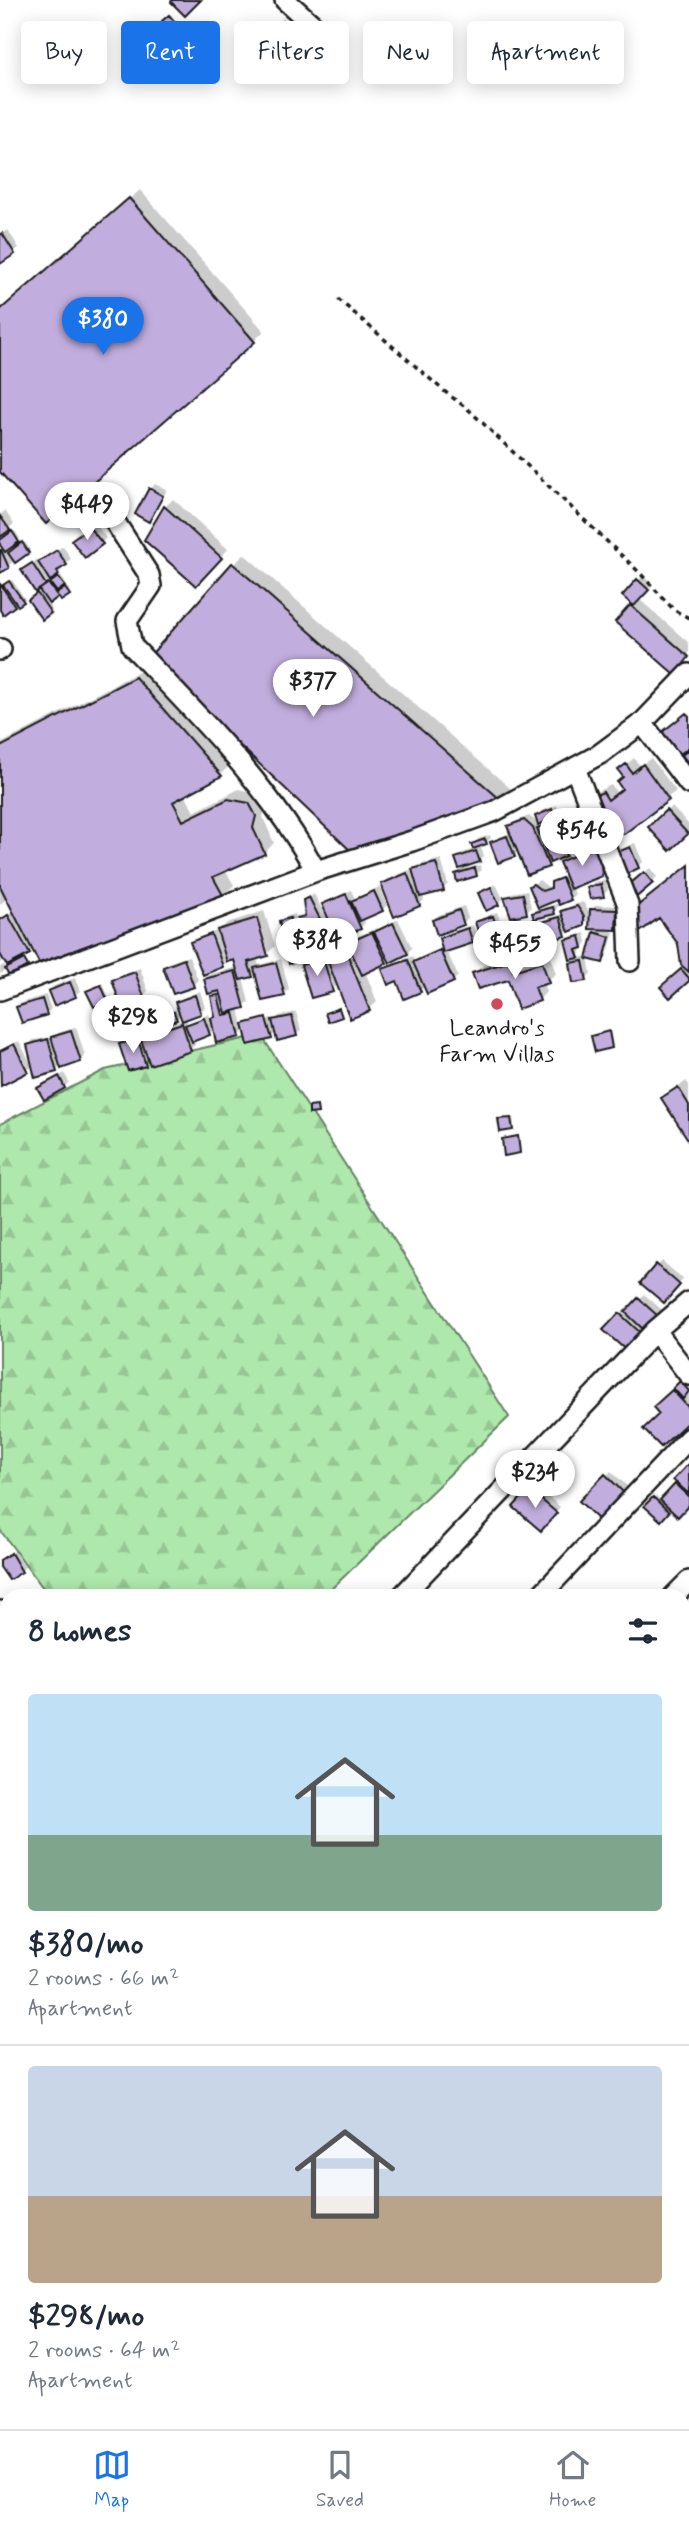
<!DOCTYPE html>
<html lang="en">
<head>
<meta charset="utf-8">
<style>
	body { margin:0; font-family:Mynerve,sans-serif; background:#f6f6f7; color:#1f2937; height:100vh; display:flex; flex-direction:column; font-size:26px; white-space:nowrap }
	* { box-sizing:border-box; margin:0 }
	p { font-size:23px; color:#747a83 }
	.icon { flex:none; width:38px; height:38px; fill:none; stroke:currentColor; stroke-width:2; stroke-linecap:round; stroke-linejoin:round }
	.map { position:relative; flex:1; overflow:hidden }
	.sheet { position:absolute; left:0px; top:1589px; width:690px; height:840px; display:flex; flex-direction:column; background:#fff; border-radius:21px 21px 0 0; box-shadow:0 4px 18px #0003 }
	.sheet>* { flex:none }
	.banner { position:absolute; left:21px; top:21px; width:648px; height:63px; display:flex; gap:14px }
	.price { position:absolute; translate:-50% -60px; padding:0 16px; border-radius:24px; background:#fff; color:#222; font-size:23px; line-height:46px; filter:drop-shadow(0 2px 4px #0008) }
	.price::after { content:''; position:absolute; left:50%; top:42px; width:21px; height:16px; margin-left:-10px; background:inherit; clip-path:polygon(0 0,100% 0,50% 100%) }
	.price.on { background:#1a73e8; color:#fff }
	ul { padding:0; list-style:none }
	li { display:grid; align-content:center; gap:14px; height:371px; padding:0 28px }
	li+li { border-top:2px solid #e0e1e3 }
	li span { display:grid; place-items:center; height:217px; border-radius:7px; color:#555 }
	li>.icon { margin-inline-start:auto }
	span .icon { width:126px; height:126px; fill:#fffc; stroke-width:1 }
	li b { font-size:30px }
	h2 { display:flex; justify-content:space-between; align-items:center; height:84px; padding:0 28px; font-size:30px }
	.chip { padding:0 24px; border-radius:7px; background:#fff; box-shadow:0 4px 18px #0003; font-size:24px; line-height:63px }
	.chip.on { background:#1a73e8; color:#fff }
	.menu { display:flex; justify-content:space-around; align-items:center; height:98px; border-top:2px solid #e0e1e3; background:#fff; font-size:19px; color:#747a83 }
	.menu a { display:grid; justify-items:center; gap:4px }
	.menu .on { color:#1a73e8 }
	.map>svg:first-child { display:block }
	.forest { fill:url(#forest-firs); stroke:#658264; stroke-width:2 }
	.shadow { fill:#0003 }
	.building { fill:#c2aede; stroke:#1c1c1c; stroke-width:2 }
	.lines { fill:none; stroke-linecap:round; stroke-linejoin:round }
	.minor-casing { stroke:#1c1c1c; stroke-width:24 }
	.path { stroke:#1c1c1c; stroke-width:3.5; stroke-dasharray:5 5; stroke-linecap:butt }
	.minor { stroke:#fff; stroke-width:19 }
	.poi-dot { fill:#d1495b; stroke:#fff; stroke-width:2.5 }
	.labels { text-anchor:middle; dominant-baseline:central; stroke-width:6; stroke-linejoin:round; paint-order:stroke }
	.poi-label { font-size:23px; fill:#1c1c1c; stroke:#fff }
</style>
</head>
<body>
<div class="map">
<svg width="689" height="2429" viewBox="0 0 689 2429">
	<defs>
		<pattern id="forest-firs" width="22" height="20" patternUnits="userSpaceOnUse" patternTransform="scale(1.75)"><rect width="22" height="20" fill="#aee8ac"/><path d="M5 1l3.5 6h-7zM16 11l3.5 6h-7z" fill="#95c693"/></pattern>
	</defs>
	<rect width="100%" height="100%" fill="#fff"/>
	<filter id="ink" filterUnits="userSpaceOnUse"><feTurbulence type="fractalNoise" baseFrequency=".0143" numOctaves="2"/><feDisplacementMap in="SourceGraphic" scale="14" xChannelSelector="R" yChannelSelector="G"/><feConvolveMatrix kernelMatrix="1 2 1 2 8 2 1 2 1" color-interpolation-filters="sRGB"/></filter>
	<g filter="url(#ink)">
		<!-- forest -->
		<path class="forest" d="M261 1035 509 1417 324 1596H49L0 1530V1124L105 1070Z"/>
		<!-- shadow -->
		<path class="shadow" d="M283 18 306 28 298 39 292 36 284 48 270 41 279 23Z
			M140 190 264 331 254 341 0 469V311Z
			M8 230 19 248 0 261V235Z
			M155 484 167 490 149 520 151 489Z
			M173 499 228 549 204 576 146 539 165 507Z
			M5 511 14 524 0 535V515Z
			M95 523 106 538 101 543 78 536Z
			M15 531 20 539 7 548 9 554 25 542 30 550 0 571V549L4 547 2 540Z
			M63 546 71 559 62 566 63 569 58 574 35 590 23 570 38 559 40 562Z
			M244 554 511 789 501 799 150 658Z
			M61 576 70 591 62 598 59 594 47 603 52 610 42 618 32 598Z
			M643 576 652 584 639 599 689 643V658L675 673 617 622 633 603 638 581Z
			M12 580 25 599 14 605 0 607V585Z
			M146 668 230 765 220 775 185 794 194 812 239 789 259 794 266 805 263 817 274 843 264 853 225 870 234 885 224 895 40 961 34 948 29 953 5 959 0 963V920L15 911 8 898 0 904V744Z
			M634 758 640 766 651 758 676 791 623 832 590 798 598 791 611 785 617 793 624 788 625 776 620 770Z
			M557 805 559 812 550 821 566 816 570 809 578 806 588 821 593 840 580 849 581 851 599 844 606 869 601 874 572 886 575 894 570 899 558 898 539 906 531 886 539 880 548 887 553 885 558 878 566 875 561 863 566 858 579 852 576 839 569 845 570 850 565 855 548 865 519 850 514 855 492 842 497 838 512 832 509 826 514 822 529 816 538 823 540 828 548 819 537 816 542 811Z
			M672 807 689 825V831L670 848 650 827Z
			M490 835 491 838 486 843 480 845 484 856 479 861 464 866 465 869 480 865 481 870 476 875H456L461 870 457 858 462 853 475 849 473 844 478 839Z
			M635 843 643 862 638 867 621 875 617 851Z
			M441 859 448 884 443 889 422 895 424 900 419 905 383 884 388 879 412 869 413 871 419 865Z
			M689 865V979L663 987 685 966 680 943 659 915 643 901Z
			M650 868 657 877 634 897 631 884Z
			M606 880 608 890 603 895 589 887 594 882Z
			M496 884 503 899 498 904 480 894Z
			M379 887 387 905 382 910 363 918 365 923 360 928 337 935 331 941 317 946 313 953 305 954 300 960 281 921 286 917 295 914 296 921 306 913 305 901 314 894 328 921 331 920 324 905 329 900 351 890 355 899Z
			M527 890 531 907 526 912 506 898 511 893Z
			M583 902 591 915V910L596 905 621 906 620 923 615 928 605 929 614 932 607 956 602 961 588 957 591 974 586 979 572 963 576 958 589 956 596 933 601 928 591 917 583 925 569 930 565 934 544 923 549 918 564 914 568 907Z
			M560 903 554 912 534 913 539 909Z
			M464 906 468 918 463 923 434 920 439 915Z
			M264 911 275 946 267 954 256 957 259 965 281 959 289 989 284 994 256 971 252 975 243 978 249 1002 239 1008 243 1026 248 1021V1024L272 1018 273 1022 279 1016 296 1012 301 1030 296 1035 277 1031 271 1037 246 1029 239 1036 215 1028 209 1034 194 1040 195 1045 190 1049 150 1060 146 1064 129 1069 121 1045 126 1040 142 1035 143 1037 147 1033 183 1020 181 1014 176 1019 165 1016 170 1011 179 1008 177 1002 182 998 200 991 205 1007 201 1012 186 1018 188 1024 209 1014 211 1020 217 1015 213 997 221 988 206 979 211 974 238 967 235 958 228 961 222 966 192 942 197 938 216 931 217 933 227 923Z
			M497 912 503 928 498 933 477 923 482 918Z
			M398 919 412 948 407 953 389 958 365 971 377 1002 369 1009 338 984 332 990 303 965 308 960 326 955 334 947 377 928 378 930Z
			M473 925 477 937 472 942 446 950 458 976 453 981 425 985 420 991 384 970 389 965 413 956 415 962 420 958 443 947 441 938 445 933Z
			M585 933 587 942 578 956 567 941 572 936Z
			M518 954 521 965 550 955 556 974 543 983 546 992 539 1000 509 978 474 974 482 966Z
			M189 956 198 980 193 985 165 967 170 962Z
			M4 965 7 970 0 974V967Z
			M140 968 148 991 143 996 114 981 118 976Z
			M75 978 80 991 75 995 50 991 54 986Z
			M103 984 109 998 107 1000 90 989Z
			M46 995 51 1009 46 1014 18 1007 23 1002Z
			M76 1027 85 1056 80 1061 61 1065 56 1071 29 1045 33 1040 54 1037 58 1033Z
			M610 1031 613 1045 612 1047 593 1036Z
			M19 1041 32 1066 27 1071 2 1083 0 1050Z
			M64 1073 69 1082 64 1087 39 1089Z
			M686 1081 689 1085V1138L664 1098Z
			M513 1117 514 1126 512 1128 500 1120Z
			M519 1135 521 1150 519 1152 503 1140Z
			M662 1261 683 1279 669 1296 657 1266Z
			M644 1294 662 1310 628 1349 606 1330 625 1309 628 1312Z
			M683 1381 689 1387V1418L656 1408Z
			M689 1465V1503L671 1508 661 1519 647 1506 656 1496 661 1501 679 1482Z
			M611 1471 629 1488 600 1518 582 1501Z
			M535 1485 560 1507 546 1524 530 1490Z
			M16 1550 26 1566 21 1571 0 1563 4 1557Z
			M2 1885 7 1890V1913L0 1914Z
			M682 2013 689 2027V2033L682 2039Z
			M689 2392V2419L682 2420V2393Z
			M689 2423V2429H657L681 2424 682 2427Z"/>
		<!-- building -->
		<path class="building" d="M172 0H201L185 16 171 2Z
			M169 15 176 23 169 30 162 21Z
			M277 22 302 33 299 41 290 37 285 50 268 42Z
			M129 198 255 342 46 524 0 472V310Z
			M2 233 15 254 0 264V235Z
			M149 488 163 496 149 522 135 514Z
			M164 506 222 558 196 586 144 540Z
			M0 516 10 530 0 537Z
			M89 527 103 544 85 558 71 540Z
			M12 531 19 542 5 552 0 545V540Z
			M22 542 29 553 15 563 8 553Z
			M1 550 9 568 0 573V550Z
			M57 550 67 565 57 571 59 575 50 581 38 562Z
			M32 563 46 585 35 592 21 570Z
			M232 563 502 801 354 854 148 658Z
			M58 577 65 586 57 592 50 583Z
			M637 579 649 590 634 606 622 596Z
			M9 581 24 602 18 606 3 585Z
			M48 583 58 597 49 604 39 590Z
			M0 584 15 606 3 615 0 610Z
			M65 588 70 595 61 601 56 594Z
			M37 593 51 613 42 620 28 600Z
			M630 605 689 657 675 675 615 622Z
			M135 677 222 776 173 802 183 821 228 799 249 803 256 816 253 828 265 854 213 877 224 897 39 963 0 886V747Z
			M686 713 689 716V747L679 755 661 733Z
			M689 749V764L682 755Z
			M626 764 632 773 643 764 669 800 624 834H609L588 798 603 792 608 800 622 789 617 782 623 777 618 770Z
			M552 809 555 818 538 825 535 816Z
			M572 810 583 826 589 846 577 852 573 832 563 814Z
			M666 810 688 834 670 851 648 827Z
			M561 819 571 846 564 849 566 856 550 863 537 828Z
			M524 820 533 828 549 867 527 875 507 826Z
			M507 836 515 857 498 863 490 842Z
			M485 839 487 844 473 849 471 844Z
			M594 847 601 864 602 876 570 889 559 862Z
			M630 847 639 868 620 877 610 855Z
			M476 851 480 862 459 869 455 858Z
			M436 863 444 891 420 897 412 869Z
			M689 865V972L681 965 678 944 659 918 637 934 631 911Z
			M475 868 477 876 457 882 455 874Z
			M644 872 653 883 633 900 624 889Z
			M407 873 420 906 394 917 381 884Z
			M562 878 571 900 559 905 557 900 538 908 529 886 533 884 542 891 551 888V882Z
			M601 884 604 897 590 899 587 887Z
			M491 887 499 905 486 911 478 893Z
			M374 891 383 911 360 921 351 901Z
			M346 894 361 929 337 939 322 904Z
			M523 894 527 914 511 917 504 897Z
			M309 897 332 943 312 949 313 955 302 956 297 918 305 916 303 900Z
			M577 906 584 916V926L569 932 561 911Z
			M553 907 555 914 534 919 532 913Z
			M590 909 617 910 616 930 589 929Z
			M459 910 464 925 437 935 432 920Z
			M8 915 30 954 7 966 0 954V920Z
			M493 916 499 935 481 941 475 922Z
			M560 917 566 936 555 939 553 934 546 936 542 922Z
			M257 918 268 956 248 962 253 977 240 980 234 960 227 962 217 930Z
			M290 918 300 961 289 964 279 921Z
			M393 923 408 954 390 963 374 932Z
			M468 928 473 943 443 953 439 938Z
			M372 932 387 963 362 975 347 943Z
			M594 932 610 937 603 963 587 959Z
			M211 934 223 967 203 975 190 942Z
			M580 936 583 948 576 950 579 958 570 960 565 940Z
			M344 946 370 1011 350 1019 325 954Z
			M440 950 454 982 427 994 413 962Z
			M323 958 333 992 311 998 301 965Z
			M24 959 28 966 9 976 5 969Z
			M184 959 194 987 173 994 163 967Z
			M408 960 421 992 404 999 397 981 388 985 382 969Z
			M510 961 513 971 542 962 549 983 535 987 540 1001 518 1009 508 980 478 989 472 973Z
			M583 961 587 981 573 983 570 963Z
			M276 963 285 996 262 1001 254 968Z
			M681 969 689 978V981L670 998 660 987Z
			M235 971 245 1008 226 1013 220 991 208 994 204 979Z
			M135 972 144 997 121 1006 112 980Z
			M70 982 76 997 54 1006 48 991Z
			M101 985 108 1001 94 1007 86 991Z
			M195 995 201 1014 182 1021 175 1002Z
			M218 995 223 1015 234 1013 240 1037 216 1043 211 1018 215 1017 211 996Z
			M42 999 47 1015 22 1023 16 1007Z
			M146 1002 149 1010 126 1019 122 1011Z
			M339 1008 342 1017 328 1022 325 1013Z
			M174 1012 177 1020 165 1024 163 1015Z
			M292 1016 297 1036 277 1041 272 1020Z
			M204 1018 210 1035 192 1042 185 1025Z
			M266 1018 272 1039 248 1045 243 1024Z
			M182 1023 191 1051 150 1065 140 1037Z
			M71 1031 81 1062 61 1069 51 1037Z
			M609 1031 612 1048 595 1052 591 1036Z
			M48 1039 57 1072 35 1078 27 1045Z
			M138 1039 146 1066 128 1071 119 1044Z
			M14 1044 28 1072 1 1086 0 1051Z
			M59 1076 65 1088 44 1100 37 1088Z
			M678 1087 689 1105V1141L661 1098Z
			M317 1106 318 1113 309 1114V1107Z
			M511 1118 513 1130 500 1132 498 1119Z
			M518 1136 520 1153 504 1156 502 1139Z
			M656 1264 680 1285 664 1303 640 1283Z
			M638 1298 658 1316 645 1331 625 1312Z
			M619 1313 643 1335 628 1352 603 1330Z
			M680 1381 689 1391 683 1399 673 1388Z
			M672 1390 689 1408V1421L661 1447 643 1429 659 1414 653 1407Z
			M689 1463V1494L673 1480Z
			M605 1474 625 1494 600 1521 579 1501Z
			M675 1484 689 1497V1505L678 1517 660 1500Z
			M529 1489 557 1513 541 1531 513 1507Z
			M653 1497 669 1512 661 1521 644 1506Z
			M11 1553 22 1572 9 1580 0 1567V1560Z
			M6 1749 7 1767 1 1770 0 1752Z
			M0 1893 7 1900V1915L3 1919 0 1916Z
			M689 2322V2357L682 2358V2323Z
			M687 2396 689 2421 682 2422V2397Z"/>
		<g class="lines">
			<defs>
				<path id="minor" d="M285 0 334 44
					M108 511 149 575 151 586 127 621 132 646C198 716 269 785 316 871
					M0 650 1 649
					M642 723 689 784
					M575 768 628 905 630 961
					M0 990 316 871 412 841 495 811 600 754 642 723 689 674
					M655 1331 689 1375
					M402 1596 655 1331 689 1302
					M540 1596 689 1438
					M674 1596 689 1581
					M0 1611 7 1622
					M0 1790 7 1801
					M0 1855 7 1848
					M0 1985 7 1978
					M682 2007 689 2024
					M682 2056 689 2054
					M682 2156 689 2154
					M682 2266 689 2264
					M682 2376 689 2375"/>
			</defs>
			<!-- minor casing -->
			<use href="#minor" class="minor-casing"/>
			<!-- path -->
			<path class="path" d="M338 299 444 391 469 410 639 572 674 610 689 618"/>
			<!-- minor -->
			<use href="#minor" class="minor"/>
		</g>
	</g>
	<!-- markers -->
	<circle class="poi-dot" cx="497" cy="1004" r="7"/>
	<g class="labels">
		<!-- poi labels -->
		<g class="poi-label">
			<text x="497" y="1029">Leandro's<tspan x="497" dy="26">Farm Villas</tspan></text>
		</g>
	</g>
</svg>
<b class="price on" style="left:103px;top:357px">$380</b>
<b class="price" style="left:87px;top:542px">$449</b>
<b class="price" style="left:313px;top:719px">$377</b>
<b class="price" style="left:582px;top:868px">$546</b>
<b class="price" style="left:317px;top:978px">$384</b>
<b class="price" style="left:515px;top:981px">$455</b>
<b class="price" style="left:133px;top:1055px">$298</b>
<b class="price" style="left:535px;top:1510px">$234</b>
<div class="banner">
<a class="chip">Buy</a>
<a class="chip on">Rent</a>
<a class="chip">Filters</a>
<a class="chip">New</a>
<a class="chip">Apartment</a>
</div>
<section class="sheet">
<h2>8 homes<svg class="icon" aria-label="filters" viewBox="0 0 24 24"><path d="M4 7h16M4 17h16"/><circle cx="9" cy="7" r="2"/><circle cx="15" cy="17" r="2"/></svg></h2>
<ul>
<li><span style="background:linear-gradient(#bfe0f5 65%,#7fa58c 0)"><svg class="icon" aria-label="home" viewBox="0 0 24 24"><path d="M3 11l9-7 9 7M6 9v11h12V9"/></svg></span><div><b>$380/mo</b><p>2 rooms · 66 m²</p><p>Apartment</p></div></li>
<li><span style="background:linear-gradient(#c9d6e8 60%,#b9a48a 0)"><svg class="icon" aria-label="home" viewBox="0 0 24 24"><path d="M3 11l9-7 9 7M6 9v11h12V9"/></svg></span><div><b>$298/mo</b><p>2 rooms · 64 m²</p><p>Apartment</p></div></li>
</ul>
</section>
</div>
<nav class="menu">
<a class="on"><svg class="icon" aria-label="map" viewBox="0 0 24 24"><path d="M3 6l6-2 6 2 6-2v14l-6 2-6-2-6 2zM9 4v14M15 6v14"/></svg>Map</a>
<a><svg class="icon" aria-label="saved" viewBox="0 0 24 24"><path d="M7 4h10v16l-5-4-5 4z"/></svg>Saved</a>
<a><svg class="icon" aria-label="home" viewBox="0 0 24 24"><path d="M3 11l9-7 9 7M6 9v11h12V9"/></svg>Home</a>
</nav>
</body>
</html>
